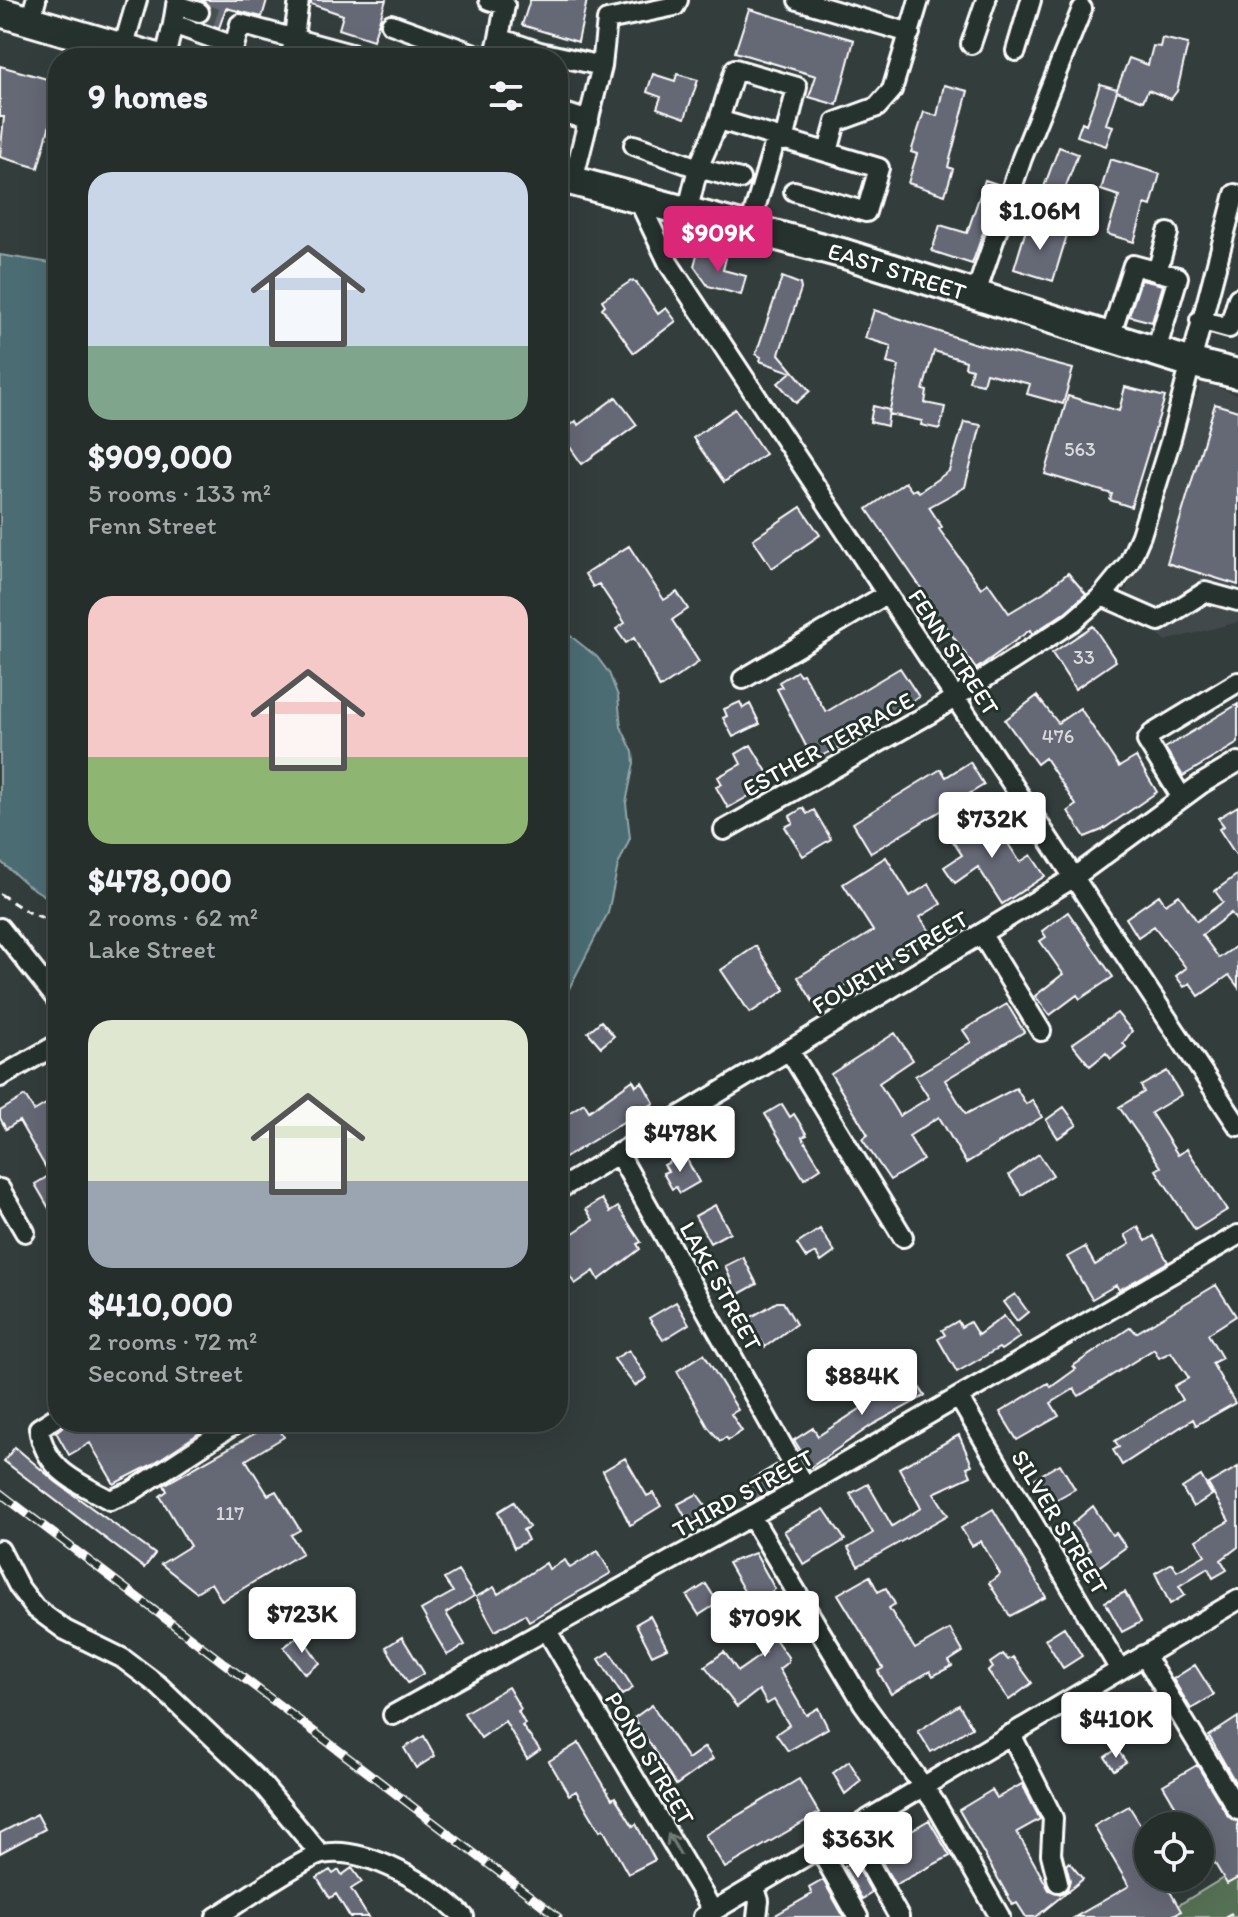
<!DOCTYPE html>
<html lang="en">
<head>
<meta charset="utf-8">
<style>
	body { margin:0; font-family:Itim,sans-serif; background:#323a38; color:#f1f3f6; height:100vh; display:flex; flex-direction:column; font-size:30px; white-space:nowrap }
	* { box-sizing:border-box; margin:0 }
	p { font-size:26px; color:#a4a8a9 }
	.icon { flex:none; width:44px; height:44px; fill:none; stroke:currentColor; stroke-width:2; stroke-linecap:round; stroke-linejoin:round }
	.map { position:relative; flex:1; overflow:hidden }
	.drawer { position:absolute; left:48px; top:48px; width:520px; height:1384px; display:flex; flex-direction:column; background:#262e2c; border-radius:32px; box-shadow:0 8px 32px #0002,0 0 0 2px #424a48 }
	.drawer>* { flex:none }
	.fabs { position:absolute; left:1134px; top:1812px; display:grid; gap:16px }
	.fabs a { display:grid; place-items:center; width:80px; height:80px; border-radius:50%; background:#262e2c; box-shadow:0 8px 32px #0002,0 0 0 2px #424a48; font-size:40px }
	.price { position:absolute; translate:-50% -68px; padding:0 18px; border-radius:8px; background:#fff; color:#222; font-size:26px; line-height:52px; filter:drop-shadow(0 2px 4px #0008) }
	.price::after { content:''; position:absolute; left:50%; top:48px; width:24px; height:18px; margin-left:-12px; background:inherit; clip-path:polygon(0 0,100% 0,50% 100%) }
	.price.current { background:#db2777; color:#fff }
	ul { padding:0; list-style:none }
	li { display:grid; align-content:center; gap:16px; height:424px; padding:0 40px }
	li span { display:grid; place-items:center; height:248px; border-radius:24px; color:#555 }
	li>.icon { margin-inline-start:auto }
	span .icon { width:144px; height:144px; fill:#fffc; stroke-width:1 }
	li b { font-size:34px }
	h2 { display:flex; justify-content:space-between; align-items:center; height:96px; padding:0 40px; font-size:34px }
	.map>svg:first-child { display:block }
	.built { fill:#424a4c }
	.green { fill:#566f54; stroke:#aab7aa; stroke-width:2 }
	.water { fill:#4c6c73; stroke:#94a7ab; stroke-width:2 }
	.building { fill:#656774; stroke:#fff; stroke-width:2 }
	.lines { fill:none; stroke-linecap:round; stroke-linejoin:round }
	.minor-tunnel { stroke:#47504f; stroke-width:18; stroke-dasharray:18 9; stroke-linecap:butt }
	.minor-casing { stroke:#fff; stroke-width:24 }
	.highway-casing { stroke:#fff; stroke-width:34 }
	.path { stroke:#fff; stroke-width:3; stroke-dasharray:8 6; stroke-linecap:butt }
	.minor { stroke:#26332d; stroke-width:18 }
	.highway { stroke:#26332d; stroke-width:28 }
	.rail-casing { stroke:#fff; stroke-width:9 }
	.rail { stroke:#26332d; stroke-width:6; stroke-dasharray:18; stroke-linecap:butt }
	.oneway { stroke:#727a76 }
	.labels { text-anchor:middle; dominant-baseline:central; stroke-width:6; stroke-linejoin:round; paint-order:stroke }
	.number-label { font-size:20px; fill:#d8d9dc }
	.street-label { font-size:24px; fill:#fff; stroke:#26332d }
</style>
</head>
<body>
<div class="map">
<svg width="1238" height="1917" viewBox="0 0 1238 1917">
	<rect width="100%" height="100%" fill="#333d3b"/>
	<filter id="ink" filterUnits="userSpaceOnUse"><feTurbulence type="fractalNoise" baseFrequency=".0125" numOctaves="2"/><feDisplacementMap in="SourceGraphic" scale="16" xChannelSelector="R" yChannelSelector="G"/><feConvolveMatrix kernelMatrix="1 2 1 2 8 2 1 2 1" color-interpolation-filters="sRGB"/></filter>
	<g filter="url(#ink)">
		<!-- built -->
		<path class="built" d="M1202 382 1238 395V622L1165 641 1123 599Z"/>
		<!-- green -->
		<path class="green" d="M1238 1869V1917H1159Z"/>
		<!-- water -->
		<path class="water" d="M0 255 58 264V904L26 884 0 861Z
			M558 626 597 657 609 673 618 696 621 727 633 752 634 763 626 803 630 838 618 865 608 913 558 1010Z"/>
		<!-- building -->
		<path class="building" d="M202 0H267L262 17 226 8 219 28 204 22 211 10Z
			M311 0H386L373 40 339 29 343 15 311 4Z
			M530 0H587L578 42 522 25Z
			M749 9 854 40 837 105 809 97 816 76 735 52Z
			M1162 38 1188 44 1177 91 1171 99 1148 90 1143 101 1117 91 1106 124 1113 126 1106 146 1077 136 1082 122 1086 124 1100 84 1117 89 1129 58 1148 65 1153 46 1160 47Z
			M0 66 58 82V95L38 168 0 157 4 117H0Z
			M653 74 675 81 677 74 698 80 685 118 657 108 661 97 647 92Z
			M944 85 968 91 948 167 953 169 945 195 908 183 917 154 911 152 924 112 937 116Z
			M1059 147 1078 154 1063 194 1044 187Z
			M1110 159 1160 174 1151 206 1145 204 1134 242 1107 234 1119 196 1101 190Z
			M985 180 1000 185 972 264 932 251 940 225 967 233Z
			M1028 223 1067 235 1053 281 1014 269Z
			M698 251 726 258 723 270 746 276 741 295 708 286 694 266Z
			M782 277 800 284 801 289 779 354 810 391 796 403 778 383 791 372 760 361 761 357 756 354Z
			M1141 280 1163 285 1152 322 1129 316Z
			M631 281 636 282 658 314 666 308 676 321 634 353 602 308 605 305 602 300Z
			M874 310 973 343 1073 369 1063 404 1027 394 1030 384 986 373 983 384 969 381 972 369 965 367 966 361 934 351 923 390 927 391 925 403 945 407 940 429 921 425 922 421 889 414 899 366 887 363 891 346 865 338Z
			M1125 387 1165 397 1131 507 1110 500 1112 494 1045 474 1068 396 1119 411Z
			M616 397 637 425 582 464 560 433 576 421 578 425Z
			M1215 404 1238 411V585L1167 563Z
			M873 406 889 410 887 426 870 422Z
			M735 409 765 454 724 482 693 438Z
			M964 422 981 425 965 487 929 507 942 527 939 529 981 588 988 583 1009 613 1044 592 1068 573 1086 594 1064 613 1032 634 1030 630 976 669 940 618 931 624 923 611 932 604 867 509 905 482 912 491 916 489 919 492 949 471Z
			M801 507 820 535 772 568 753 539Z
			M629 546 664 600 677 592 688 609 672 620 699 662 660 688 634 638 626 643 616 629 625 623 599 584 593 587 585 574Z
			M1093 626 1116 661 1075 689 1052 653Z
			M900 668 919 697 836 749 813 760 777 689 782 687 779 682 797 671 800 675 803 674 826 712Z
			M1037 696 1058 723 1080 708 1119 767 1136 757 1157 792 1102 830 1085 837 1068 811 1076 805 1045 758 1037 764 1005 720Z
			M740 702 743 708 750 704 760 724 733 737 723 718 727 716 724 709Z
			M1238 704V743L1183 776 1165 748Z
			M751 745 773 782 728 808 716 787 722 784 718 777 741 764 736 754Z
			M970 762 984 785 871 853 853 823 941 769 946 777Z
			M1238 806V858L1219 829 1224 826 1218 818Z
			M803 808 807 814 814 810 831 839 803 856 785 827 793 823 790 816Z
			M988 813 1020 862 1031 855 1045 876 1002 904 978 867 955 883 944 867 962 855 950 837Z
			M886 857 910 896 929 884 941 904 920 917 931 933 815 1005 798 977 873 931 843 884Z
			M1238 874V923L1231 913 1202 935 1219 958 1238 945V987L1229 975 1199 996 1190 983 1184 987 1176 976 1186 968 1154 926 1138 937 1126 918 1159 895 1165 904 1179 895 1197 921 1223 902 1215 891Z
			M1068 912 1113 977 1080 999 1077 995 1050 1015 1035 996 1063 974 1040 941 1046 937 1042 931Z
			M756 946 785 990 750 1013 721 970Z
			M1007 1004 1024 1032 945 1080 966 1114 1016 1088 1026 1104 1032 1100 1042 1117 966 1163 939 1117 909 1136 923 1160 890 1180 862 1139 868 1135 831 1074 895 1033 913 1060 879 1083 899 1116 929 1098 915 1076 971 1042 963 1030Z
			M1117 1013 1132 1031 1123 1043 1126 1047 1111 1059 1106 1053 1090 1066 1072 1044Z
			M601 1021 614 1036 601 1047 588 1032Z
			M1167 1071 1181 1095 1151 1113 1178 1155 1187 1149 1227 1210 1195 1230 1156 1170 1161 1167 1119 1107 1144 1092 1141 1086Z
			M633 1080 636 1086 642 1082 654 1103 558 1162V1120L584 1103 589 1111Z
			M25 1096 34 1111 58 1097V1224L35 1184 50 1175 19 1121 6 1129 0 1118V1111Z
			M782 1104 790 1117 794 1114 807 1135 802 1137 821 1168 804 1179 765 1114Z
			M1064 1107 1077 1125 1058 1138 1046 1120Z
			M684 1154 699 1182 680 1193 676 1187 672 1189 663 1173 668 1171 664 1165Z
			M1039 1154 1053 1175 1022 1195 1009 1175Z
			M602 1199 610 1212 618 1207 641 1242 637 1244 640 1249 599 1280 594 1271 575 1284 558 1258V1243L593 1220 586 1209Z
			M715 1205 730 1232 710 1243 695 1216Z
			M1138 1227 1146 1241 1154 1236 1168 1262 1119 1290 1116 1285 1092 1299 1067 1257 1085 1247 1095 1265 1130 1244 1125 1235Z
			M820 1229 835 1252 821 1262 816 1253 806 1258 797 1244Z
			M743 1257 757 1284 737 1295 725 1266Z
			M1216 1285 1236 1316 1208 1334 1222 1358 1212 1363 1235 1403 1196 1425 1193 1419 1122 1465 1113 1450 1119 1447 1115 1441 1182 1400 1174 1386 1189 1378 1171 1352 1159 1358 1154 1349 1079 1396 1074 1389 1051 1403 1059 1416 1017 1440 1000 1412 1048 1383 1051 1387 1076 1369 1073 1366 1131 1327 1136 1333Z
			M1015 1294 1028 1312 1017 1321 1003 1302Z
			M676 1302 689 1324 663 1340 649 1318Z
			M777 1302H783L796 1324 765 1347 761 1340 757 1342 747 1325 752 1322 750 1318Z
			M1004 1316 1020 1337 1001 1350 999 1348 957 1372 938 1339 945 1335 942 1330 958 1321 961 1327 970 1322 978 1335Z
			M629 1350 647 1378 635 1386 614 1359Z
			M704 1354 738 1410 731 1414 742 1431 728 1440 726 1437 720 1441 708 1427 677 1371Z
			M851 1362 860 1374 845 1386 835 1375Z
			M904 1363 925 1396 872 1425 811 1467 794 1440 813 1428 818 1436 894 1387 886 1374Z
			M68 1422H216L151 1465 114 1484 90 1443 69 1455 56 1432Z
			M275 1422 284 1437 246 1460 268 1495 276 1491 300 1530 291 1535 302 1553 222 1601 211 1583 196 1592 161 1564 190 1546 160 1496 167 1491 164 1485Z
			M959 1435 972 1465 967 1467 971 1476 934 1493 948 1515 858 1566 848 1548 873 1533 850 1494 868 1484 892 1526 921 1508 899 1468Z
			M15 1447 56 1482 155 1554 144 1568 4 1461Z
			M625 1458 647 1496 653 1493 661 1506 630 1525 603 1471Z
			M1060 1464 1075 1489 1050 1503 1035 1478Z
			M776 1465 786 1483 748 1504 739 1487Z
			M1238 1467V1547L1221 1560 1227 1570 1213 1578 1208 1568 1179 1586 1185 1595 1170 1604 1155 1573 1172 1563 1177 1571 1205 1555 1196 1540 1229 1521 1208 1484Z
			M1201 1476 1212 1495 1193 1507 1182 1488Z
			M697 1494 714 1517 692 1529 678 1504Z
			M514 1502 529 1527 523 1530 528 1540 514 1548 498 1512Z
			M1093 1506 1112 1535 1116 1533 1126 1547 1097 1568 1087 1552 1090 1550 1072 1524Z
			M824 1509 845 1540 804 1565 784 1531Z
			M993 1509 1046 1597 1010 1616 989 1583 1000 1574 981 1541 972 1546 961 1528Z
			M598 1551 611 1573 529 1621 525 1614 495 1631 476 1597 494 1587 498 1594 546 1563 549 1569 565 1560 570 1568Z
			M755 1553 775 1589 771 1592 787 1624 770 1632 788 1657V1662L779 1669 806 1715 818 1708 828 1728 788 1751 776 1734 789 1725 774 1700 767 1704 759 1690 737 1707 705 1666 724 1652 738 1671 765 1652 744 1610 751 1606 756 1612 728 1563Z
			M458 1571 474 1596 446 1613 465 1645 447 1655 421 1610 453 1592 444 1579Z
			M870 1576 878 1592 886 1588 895 1604 889 1608 915 1649 950 1629 963 1652 949 1661 952 1666 933 1676 930 1671 891 1694 878 1671 883 1668 838 1594Z
			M706 1584 718 1603 699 1615 687 1596Z
			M1125 1592 1141 1622 1122 1632 1105 1602Z
			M650 1616 667 1648 652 1655 636 1624Z
			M1064 1627 1082 1656 1063 1668 1045 1639Z
			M300 1635 320 1663 305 1674 284 1647Z
			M402 1637 424 1673 408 1683 386 1647Z
			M610 1652 633 1688 622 1695 599 1659Z
			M1003 1654 1008 1660 1013 1657 1032 1683 1009 1700 988 1671 993 1668 990 1663Z
			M1195 1665 1214 1695 1191 1709 1173 1679Z
			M508 1687 521 1709 518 1711 525 1724 522 1726 540 1750 527 1759 505 1721 481 1738 464 1713Z
			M652 1705 688 1759 705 1747 713 1759 676 1785 634 1718Z
			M959 1705 972 1727 931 1752 918 1731Z
			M1238 1717V1787L1209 1736Z
			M424 1736 435 1756 416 1768 404 1748Z
			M579 1743 612 1799 615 1797 633 1826 636 1824 655 1860 628 1874 603 1829 600 1831 576 1791 569 1795 549 1761Z
			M1117 1749 1126 1762 1114 1770 1105 1757Z
			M849 1761 861 1781 845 1794 833 1773Z
			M1197 1765 1228 1816 1238 1822V1878L1227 1884 1214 1862 1200 1870V1826H1148V1878H1186L1168 1888 1181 1911 1170 1917H1075L1129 1886 1094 1826 1129 1806 1142 1827 1176 1807 1163 1785Z
			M799 1779 819 1813 725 1868 705 1835Z
			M1022 1784 1040 1819 1017 1832 1049 1890 1060 1894 1067 1890 1070 1880 1066 1865 1069 1862 1083 1879 1036 1917H1026L1017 1903 1013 1905 959 1810 992 1790 997 1798Z
			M37 1814 45 1829 0 1853V1833Z
			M929 1820 950 1856 895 1885 882 1862 910 1847 903 1835Z
			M854 1861 872 1893 862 1899 844 1867Z
			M352 1868 362 1882 351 1889 368 1917H350L336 1894 330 1898 317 1878 330 1870 333 1874 339 1870 342 1875Z
			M823 1880 844 1917H772L812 1894 809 1888Z"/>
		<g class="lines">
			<!-- minor-tunnel -->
			<path class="minor-tunnel" d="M199 12 222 19"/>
			<defs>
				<path id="minor" d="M489 0 505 5 499 38
					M798 0 910 33
					M176 5 199 12
					M30 21 36 0
					M173 24 177 0
					M391 24 486 58
					M971 44 986 0
					M123 48 137 0
					M1016 51 1031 0
					M165 58 173 24 234 46
					M231 58 240 24 366 58
					M291 58 299 0
					M494 58 499 38 540 52 602 66 607 20 675 6 678 0
					M558 111 589 121
					M719 120 879 168 866 212 794 191
					M634 145 698 168 687 213
					M828 152 836 122 877 107 892 90 919 0
					M740 179 698 168 719 120 735 69 797 87 784 141
					M573 181 602 66
					M639 201 669 264 1238 1126
					M749 229 776 138
					M1157 272 1168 233
					M976 293 1022 158 1082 9
					M1200 320 1229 328 1238 298
					M1110 337 1133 265 1178 277 1156 351
					M1102 596 1159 621 1205 592 1238 601
					M743 679 887 594
					M1182 798 1147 741 1152 734 1238 682
					M724 830 931 713 1072 622 1102 596 1129 563 1141 535 1171 439 1235 194
					M0 928 58 1001
					M982 935 1041 1031
					M789 1050 903 1237
					M0 1077 58 1044
					M618 1153 805 1486
					M0 1189 25 1232
					M558 1190 1073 878 1201 784 1238 762
					M959 1398 1120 1670
					M58 1416 39 1428C45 1470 75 1481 110 1500L131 1492 238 1422
					M751 1516 863 1703 935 1803 1000 1917
					M0 1550 19 1587 35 1608 65 1630 122 1658 158 1685 260 1782 320 1854
					M546 1629 713 1911
					M1144 1655 1238 1810
					M393 1715 805 1486 1238 1235
					M1011 1734 1053 1818 1051 1854 1058 1882
					M851 1831 899 1917
					M820 1850 858 1917
					M755 1888 759 1901 757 1917
					M216 1917C238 1904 303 1858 322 1854 366 1845 434 1886 464 1917
					M703 1917 1238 1600"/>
				<g id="highway">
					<path d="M0 12 157 58"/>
					<path id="s1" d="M558 177 845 254 1189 362 1238 374"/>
				</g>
			</defs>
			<!-- minor casing -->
			<use href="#minor" class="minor-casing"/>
			<!-- highway casing -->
			<use href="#highway" class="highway-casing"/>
			<!-- path -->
			<path class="path" d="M0 894 26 911 58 924
				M1225 1917 1238 1910"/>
			<!-- minor -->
			<use href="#minor" class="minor"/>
			<!-- highway -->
			<use href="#highway" class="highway"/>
			<defs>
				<path id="rail" d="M0 1493 558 1917"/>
			</defs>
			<!-- rail casing -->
			<use href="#rail" class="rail-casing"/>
			<!-- rail -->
			<use href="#rail" class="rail"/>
		</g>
		<!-- one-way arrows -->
		<defs><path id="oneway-shaft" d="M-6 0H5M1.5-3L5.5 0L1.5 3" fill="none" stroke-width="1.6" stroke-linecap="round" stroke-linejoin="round" transform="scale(2)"/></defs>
		<use class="oneway" href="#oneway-shaft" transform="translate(674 1844) rotate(-120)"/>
	</g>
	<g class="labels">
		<!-- number labels -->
		<g class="number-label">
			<text x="1080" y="449">563</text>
			<text x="1084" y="657">33</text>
			<text x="1058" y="736">476</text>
			<text x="230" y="1513">117</text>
		</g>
		<!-- street labels -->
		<g class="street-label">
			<text stroke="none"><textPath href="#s1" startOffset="352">EAST STREET</textPath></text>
			<text transform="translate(954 652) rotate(57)">FENN STREET</text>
			<text transform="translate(828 744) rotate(-29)">ESTHER TERRACE</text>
			<text transform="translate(890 962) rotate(-31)">FOURTH STREET</text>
			<text transform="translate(721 1286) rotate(61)">LAKE STREET</text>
			<text transform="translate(743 1493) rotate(-29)">THIRD STREET</text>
			<text transform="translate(1060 1522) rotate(59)">SILVER STREET</text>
			<text transform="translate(650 1758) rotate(59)">POND STREET</text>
		</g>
	</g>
</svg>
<div class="fabs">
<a><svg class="icon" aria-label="locate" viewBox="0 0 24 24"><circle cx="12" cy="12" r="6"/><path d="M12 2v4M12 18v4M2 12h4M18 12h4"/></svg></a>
</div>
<b class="price" style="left:1040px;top:252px">$1.06M</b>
<b class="price current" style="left:718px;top:274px">$909K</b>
<b class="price" style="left:992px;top:860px">$732K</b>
<b class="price" style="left:680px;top:1174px">$478K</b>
<b class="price" style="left:862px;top:1417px">$884K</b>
<b class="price" style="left:302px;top:1655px">$723K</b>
<b class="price" style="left:765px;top:1659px">$709K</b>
<b class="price" style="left:1116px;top:1760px">$410K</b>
<b class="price" style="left:858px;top:1880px">$363K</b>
<section class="drawer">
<h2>9 homes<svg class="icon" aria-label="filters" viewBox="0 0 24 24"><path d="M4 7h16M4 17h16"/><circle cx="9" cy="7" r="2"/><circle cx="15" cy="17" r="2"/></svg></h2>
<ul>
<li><span style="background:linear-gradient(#c9d6e8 70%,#7fa58c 0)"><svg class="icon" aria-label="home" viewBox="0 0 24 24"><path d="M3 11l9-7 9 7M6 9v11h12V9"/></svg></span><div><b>$909,000</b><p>5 rooms · 133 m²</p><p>Fenn Street</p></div></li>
<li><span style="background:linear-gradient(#f6c9c9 65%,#8fb573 0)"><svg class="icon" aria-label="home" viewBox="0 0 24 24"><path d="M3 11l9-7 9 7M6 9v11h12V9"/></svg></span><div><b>$478,000</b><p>2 rooms · 62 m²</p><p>Lake Street</p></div></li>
<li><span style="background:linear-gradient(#dfe7d0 65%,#9aa5b1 0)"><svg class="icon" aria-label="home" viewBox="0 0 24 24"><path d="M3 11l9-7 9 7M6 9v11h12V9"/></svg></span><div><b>$410,000</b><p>2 rooms · 72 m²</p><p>Second Street</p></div></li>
</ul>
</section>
</div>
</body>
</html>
